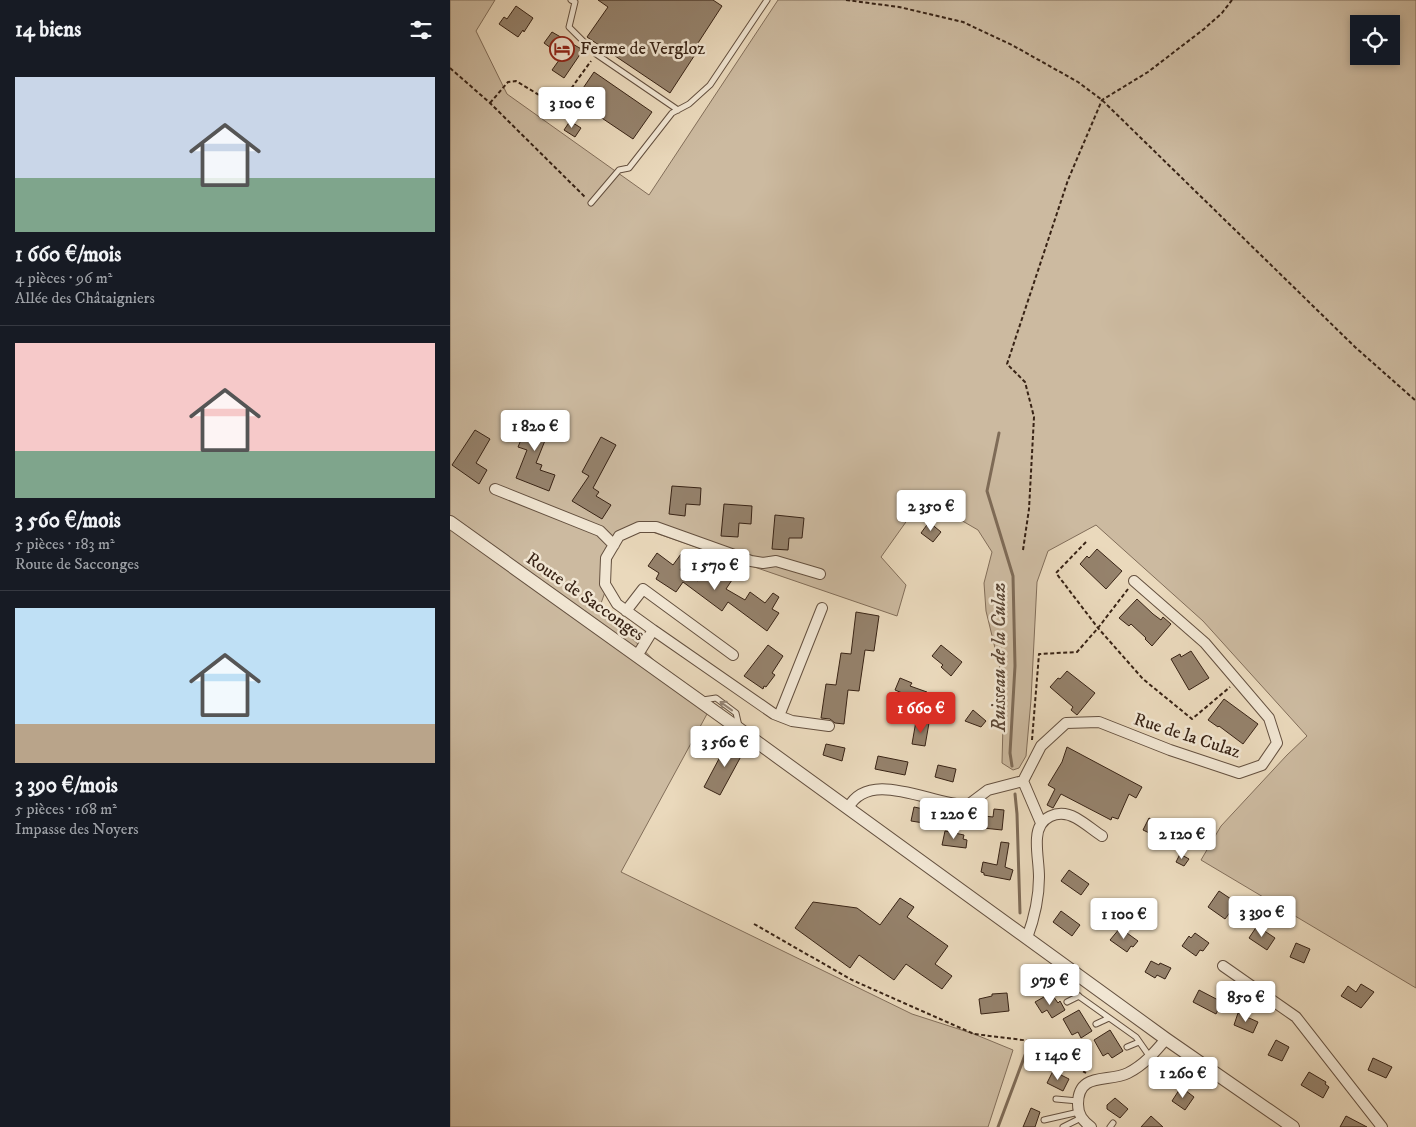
<!DOCTYPE html>
<html lang="fr">
<head>
<meta charset="utf-8">
<style>
	body { margin:0; font-family:"IM FELL DW Pica",serif; background:#242831; color:#f1f3f6; height:100vh; display:flex; flex-direction:column; font-size:19px; white-space:nowrap }
	* { box-sizing:border-box; margin:0 }
	p { font-size:16px; color:#9ea1a6 }
	.icon { flex:none; width:28px; height:28px; fill:none; stroke:currentColor; stroke-width:2; stroke-linecap:round; stroke-linejoin:round }
	.map { position:relative; flex:1; overflow:hidden }
	.drawer { display:flex; flex-direction:column; background:#171b24; width:450px }
	.drawer>* { flex:none }
	.buttons { position:absolute; left:900px; top:15px; display:grid; gap:10px }
	.buttons a { display:grid; place-items:center; width:50px; height:50px; border-radius:0px; background:#171b24; box-shadow:0 2px 8px #0003; font-size:25px }
	.price { position:absolute; translate:-50% -42px; padding:0 11px; border-radius:5px; background:#fff; color:#222; font-size:16px; line-height:32px; filter:drop-shadow(0 1px 2px #0008) }
	.price::after { content:''; position:absolute; left:50%; top:30px; width:15px; height:11px; margin-left:-8px; background:inherit; clip-path:polygon(0 0,100% 0,50% 100%) }
	.price.on { background:#d93025; color:#fff }
	ul { padding:0; list-style:none }
	li { display:grid; align-content:center; gap:10px; height:265px; padding:0 15px }
	li+li { border-top:1px solid #363941 }
	li span { display:grid; place-items:center; height:155px; border-radius:0px; color:#555 }
	li>.icon { margin-inline-start:auto }
	span .icon { width:90px; height:90px; fill:#fffc; stroke-width:1 }
	li b { font-size:21px }
	h2 { display:flex; justify-content:space-between; align-items:center; height:60px; padding:0 15px; font-size:21px }
	main { display:flex; flex:1; min-height:0 }
	.map>svg:first-child { display:block }
	.green { fill:#ccbaa0; stroke:#826e5a; fill-rule:evenodd }
	.lines { fill:none; stroke-linecap:round; stroke-linejoin:round }
	.stream { stroke:#7e6b57; stroke-width:3 }
	.building { fill:#95826c; stroke:#382315 }
	.service-casing { stroke:#64503f; stroke-width:7 }
	.minor-casing { stroke:#64503f; stroke-width:12 }
	.tertiary-casing { stroke:#64503f; stroke-width:14 }
	.path { stroke:#382315; stroke-width:2; stroke-dasharray:4 2.5; stroke-linecap:butt }
	.service { stroke:#f1e6d3; stroke-width:5 }
	.minor { stroke:#f1e6d3; stroke-width:10 }
	.tertiary { stroke:#f1e6d3; stroke-width:12 }
	.oneway { stroke:#948474 }
	.labels { text-anchor:middle; dominant-baseline:central; stroke-width:5; stroke-linejoin:round; paint-order:stroke }
	.poi-label { font-size:18px; fill:#382315; stroke:#f1e6d3; text-anchor:start }
	.street-label { font-size:18px; fill:#382315; stroke:#f1e6d3 }
	.water-label { font-size:19px; font-style:italic; fill:#5b4736; stroke:#f1e6d3 }
</style>
</head>
<body>
<main>
<section class="drawer">
<h2>14 biens<svg class="icon" aria-label="filters" viewBox="0 0 24 24"><path d="M4 7h16M4 17h16"/><circle cx="9" cy="7" r="2"/><circle cx="15" cy="17" r="2"/></svg></h2>
<ul>
<li><span style="background:linear-gradient(#c9d6e8 65%,#7fa58c 0)"><svg class="icon" aria-label="home" viewBox="0 0 24 24"><path d="M3 11l9-7 9 7M6 9v11h12V9"/></svg></span><div><b>1 660 €/mois</b><p>4 pièces · 96 m²</p><p>Allée des Châtaigniers</p></div></li>
<li><span style="background:linear-gradient(#f6c9c9 70%,#7fa58c 0)"><svg class="icon" aria-label="home" viewBox="0 0 24 24"><path d="M3 11l9-7 9 7M6 9v11h12V9"/></svg></span><div><b>3 560 €/mois</b><p>5 pièces · 183 m²</p><p>Route de Sacconges</p></div></li>
<li><span style="background:linear-gradient(#bfe0f5 75%,#b9a48a 0)"><svg class="icon" aria-label="home" viewBox="0 0 24 24"><path d="M3 11l9-7 9 7M6 9v11h12V9"/></svg></span><div><b>3 390 €/mois</b><p>5 pièces · 168 m²</p><p>Impasse des Noyers</p></div></li>
</ul>
</section>
<div class="map">
<svg width="966" height="1127" viewBox="0 0 966 1127">
	<rect width="100%" height="100%" fill="#ead9bc"/>
	<filter id="stains"><feTurbulence type="fractalNoise" baseFrequency=".004" numOctaves="4"/><feColorMatrix values="0 0 0 0 .2 0 0 0 0 .09 0 0 0 0 .02 0 0 0 .5 -.17"/></filter>
	<radialGradient id="worn" r=".72"><stop offset=".6" stop-color="#630" stop-opacity="0"/><stop offset="1" stop-color="#630" stop-opacity=".3"/></radialGradient>
	<!-- green -->
	<path class="green" d="M0 0H45L26 31 57 94 199 195 328 0H966V988L751 860 771 826 837 755 857 736 753 621 646 525 598 551 587 582 581 700 576 756 569 768 563 770 552 763 554 685 536 611 534 583 542 552 528 530 473 498 431 557 456 585 447 616 185 526 164 547 155 592 149 609 159 615 257 714 171 872 462 1014 524 1034 563 1050 538 1127H0ZM909 24H941V56H909Z"/>
	<g class="lines">
		<!-- stream -->
		<path class="stream" d="M549 433 537 491 563 576 565 666 560 753 562 766
			M565 794 567 814 570 913
			M548 1127 575 1055"/>
	</g>
	<!-- building -->
	<path class="building" d="M148 0H263L272 6 248 43 245 47 248 50 220 93 137 37 158 7Z
		M66 6 83 18 74 32 73 30 68 37 49 24 54 17 57 19Z
		M102 32 133 50 114 78 102 70 112 56 94 43Z
		M144 72 202 112 183 139 125 100Z
		M120 121 131 128 125 137 114 130Z
		M83 411 104 418 86 463 92 465 90 470 105 475 99 491 66 478 77 450 68 447Z
		M25 430 40 439 26 463 37 470 29 484 2 465Z
		M151 437 166 445 143 488 149 492 146 496 161 505 152 519 122 501 139 476 132 472Z
		M222 486 251 488 250 505 236 504 235 516 219 514Z
		M274 504 302 506 301 524 289 523 288 537 271 536Z
		M325 515 354 518 352 538H339L338 550 322 549Z
		M479 522 491 532 483 542 471 533Z
		M647 549 672 571 656 589 630 564 637 556 639 558Z
		M207 553 223 565 231 554 238 559 230 570 248 581 255 572 269 583 277 573 284 577 276 589 295 600 300 592 315 603 323 593 329 597 322 609 329 613 317 631 278 602 272 611 233 582 226 592 206 579 209 573 198 566Z
		M687 599 703 614 711 620 713 617 721 624 702 646 695 639 696 638 681 624 679 626 669 618Z
		M406 612 429 616 424 651 415 650 409 691 398 690 394 724 385 723 380 719 371 718 376 684 386 685 391 653 401 654Z
		M318 645 333 656 322 673 325 675 316 687 314 686 313 689 294 676Z
		M491 645 512 662 501 676 491 667 493 665 482 656Z
		M741 651 759 678 739 690 721 659 730 654 731 657Z
		M617 671 645 693 627 715 621 710 623 707 600 687 608 678 610 679Z
		M450 678 462 683 460 686 477 692 472 704 456 698 457 695 445 690Z
		M774 699 808 724 793 744 769 726 768 727 758 720Z
		M523 710 536 721 531 727 515 721Z
		M466 721 479 723 475 746 462 744Z
		M279 740 295 749 270 795 254 787Z
		M376 744 395 748 392 761 373 755Z
		M617 747 692 787 686 798 679 794 668 819 662 817 661 820 611 794 603 808 597 805 605 789 598 785 612 762Z
		M428 756 458 762 455 775 425 769Z
		M488 765 506 769 503 782 485 777Z
		M464 807 483 811 480 824 461 821Z
		M544 809 554 810 552 830 533 828 534 816 543 817Z
		M699 818 718 828 712 839 693 830Z
		M723 823 732 828 727 837 718 832Z
		M495 831 514 835 513 839 517 840 516 848 492 845Z
		M551 842 559 843 555 867 563 870 560 880 534 875V873L531 872 533 862 547 865Z
		M730 854 739 859 734 866 726 862Z
		M619 870 639 884 631 895 611 881Z
		M769 891 787 903 775 919 758 907Z
		M450 898 464 907 457 917 498 946 485 964 502 976 492 989 456 964 444 980 409 955 400 968 345 928 363 902 407 908 430 925Z
		M611 911 630 925 622 936 603 922Z
		M807 926 825 938 817 950 799 938Z
		M670 928 688 941 683 947 681 946 677 952 660 940Z
		M745 933 759 943 753 951 750 950 746 956 732 946 739 936 741 938Z
		M846 943 860 949 854 963 840 957Z
		M701 961 709 965 710 963 721 968 715 979 707 975 705 978 695 972Z
		M911 984 924 992 911 1008 891 996 898 986 906 992Z
		M749 990 772 1002 766 1014 743 1002Z
		M557 993 559 1011 531 1014 529 999 542 996V994Z
		M601 993 608 1003 610 1001 615 1010 602 1018 597 1010 592 1013 585 1002Z
		M629 1010 642 1031 631 1038 628 1032 622 1035 613 1019Z
		M788 1013 808 1022 803 1033 784 1025Z
		M660 1030 673 1051 662 1058 658 1053 653 1056 644 1040Z
		M826 1040 839 1047 832 1061 818 1055Z
		M923 1058 942 1067 936 1078 918 1070Z
		M603 1071 619 1079 613 1091 597 1083Z
		M859 1072 876 1082 875 1084 879 1087 873 1098 851 1085Z
		M731 1087 744 1097 735 1110 722 1101Z
		M665 1098 678 1109 670 1118 657 1109V1105Z
		M581 1108 590 1112 585 1127H573Z
		M701 1116 713 1127H691Z
		M896 1116 917 1127H890Z"/>
	<g class="lines">
		<defs>
			<path id="service" d="M121 0 125 2 119 27 146 54 228 110
				M141 203 169 170 179 168 222 113 239 104 260 85 317 0
				M253 700 266 698 286 713 289 726
				M599 975 686 1037 700 1057
				M617 1002 629 996
				M646 1024 659 1018
				M677 1047 689 1042
				M606 1099 628 1101
				M594 1120 629 1112
				M613 1127 631 1118
				M660 1127 663 1123"/>
			<path id="minor" d="M45 489 150 531 164 545
				M176 611 193 589 283 655
				M203 630 324 714 342 721 379 726
				M190 651 203 630 167 604 155 584 156 558 169 536 189 527H206L301 561 313 563 326 561 370 574
				M329 716 372 608
				M398 808C420 767 483 806 518 805L538 790 573 781
				M591 823 573 781 591 746 616 723 649 722 720 750 789 773 812 765 827 743 819 718 755 643 684 581
				M577 938C584 919 589 898 589 877 589 864 586 851 587 838 588 817 608 808 626 818 635 823 643 830 652 836
				M773 966 846 1017 932 1127
				M641 1127C633 1121 628 1115 628 1104 628 1071 659 1083 678 1073 694 1065 705 1052 716 1039"/>
			<path id="tertiary" d="M0 522 289 729 716 1039 843 1127"/>
		</defs>
		<!-- service casing -->
		<use href="#service" class="service-casing"/>
		<!-- minor casing -->
		<use href="#minor" class="minor-casing"/>
		<!-- tertiary casing -->
		<use href="#tertiary" class="tertiary-casing"/>
		<!-- path -->
		<path class="path" d="M396 0 449 7 513 22 562 45 628 82 652 100 905 347 966 401
			M0 68 40 103 136 198
			M40 103 58 82 66 81 104 104 115 97 141 61
			M636 542 606 573 648 628 693 679 742 719 780 687
			M573 550 579 509 584 417 575 382 557 364 618 180 652 100 698 72 754 29 772 13 782 0
			M582 740 589 654 627 652 648 628 678 589
			M304 924 402 980 524 1034 581 1041 636 1073"/>
		<!-- service -->
		<use href="#service" class="service"/>
		<!-- minor -->
		<use href="#minor" class="minor"/>
		<!-- tertiary -->
		<use href="#tertiary" class="tertiary"/>
	</g>
	<!-- one-way arrows -->
	<defs><path id="oneway-shaft" d="M-6 0H5M1.5-3L5.5 0L1.5 3" fill="none" stroke-width="1.6" stroke-linecap="round" stroke-linejoin="round" transform="scale(1.25)"/></defs>
	<use class="oneway" href="#oneway-shaft" transform="translate(276 706) rotate(-144)"/>
	<!-- icons -->
	<defs>
		<symbol id="hotel-ring" viewBox="-11 -11 22 22"><circle r="9.5" fill="#f1e6d3" stroke="#8f2418" stroke-width="1.5"/><path d="M-6-4.5h1.5V1H6V5H4.5V3h-9V5H-6ZM-4 0a1.8 1.8 0 1 1 3.6 0ZM.5 0V-2.5h3Q6-2.5 6 0Z" fill="#8f2418"/></symbol>
	</defs>
	<g fill-rule="evenodd">
		<use href="#hotel-ring" x="98" y="35" width="28" height="28"/>
	</g>
	<g class="labels">
		<!-- poi labels -->
		<g class="poi-label">
			<text x="130" y="49">Ferme de Vergloz</text>
		</g>
		<!-- street labels -->
		<g class="street-label">
			<text transform="translate(135 597) rotate(35)">Route de Sacconges</text>
			<text transform="translate(737 736) rotate(18)">Rue de la Culaz</text>
		</g>
		<!-- water labels -->
		<g class="water-label">
			<text transform="translate(549 657) rotate(-90)">Ruisseau de la Culaz</text>
		</g>
	</g>
	<rect width="100%" height="100%" filter="url(#stains)"/>
	<rect width="100%" height="100%" fill="url(#worn)"/>
</svg>
<div class="buttons">
<a><svg class="icon" aria-label="locate" viewBox="0 0 24 24"><circle cx="12" cy="12" r="6"/><path d="M12 2v4M12 18v4M2 12h4M18 12h4"/></svg></a>
</div>
<b class="price" style="left:122px;top:129px">3 100 €</b>
<b class="price" style="left:85px;top:452px">1 820 €</b>
<b class="price" style="left:481px;top:532px">2 350 €</b>
<b class="price" style="left:265px;top:591px">1 570 €</b>
<b class="price on" style="left:471px;top:734px">1 660 €</b>
<b class="price" style="left:275px;top:768px">3 560 €</b>
<b class="price" style="left:504px;top:840px">1 220 €</b>
<b class="price" style="left:732px;top:860px">2 120 €</b>
<b class="price" style="left:812px;top:938px">3 390 €</b>
<b class="price" style="left:674px;top:940px">1 100 €</b>
<b class="price" style="left:600px;top:1006px">979 €</b>
<b class="price" style="left:796px;top:1023px">850 €</b>
<b class="price" style="left:608px;top:1081px">1 140 €</b>
<b class="price" style="left:733px;top:1099px">1 260 €</b>
</div>
</main>
</body>
</html>
